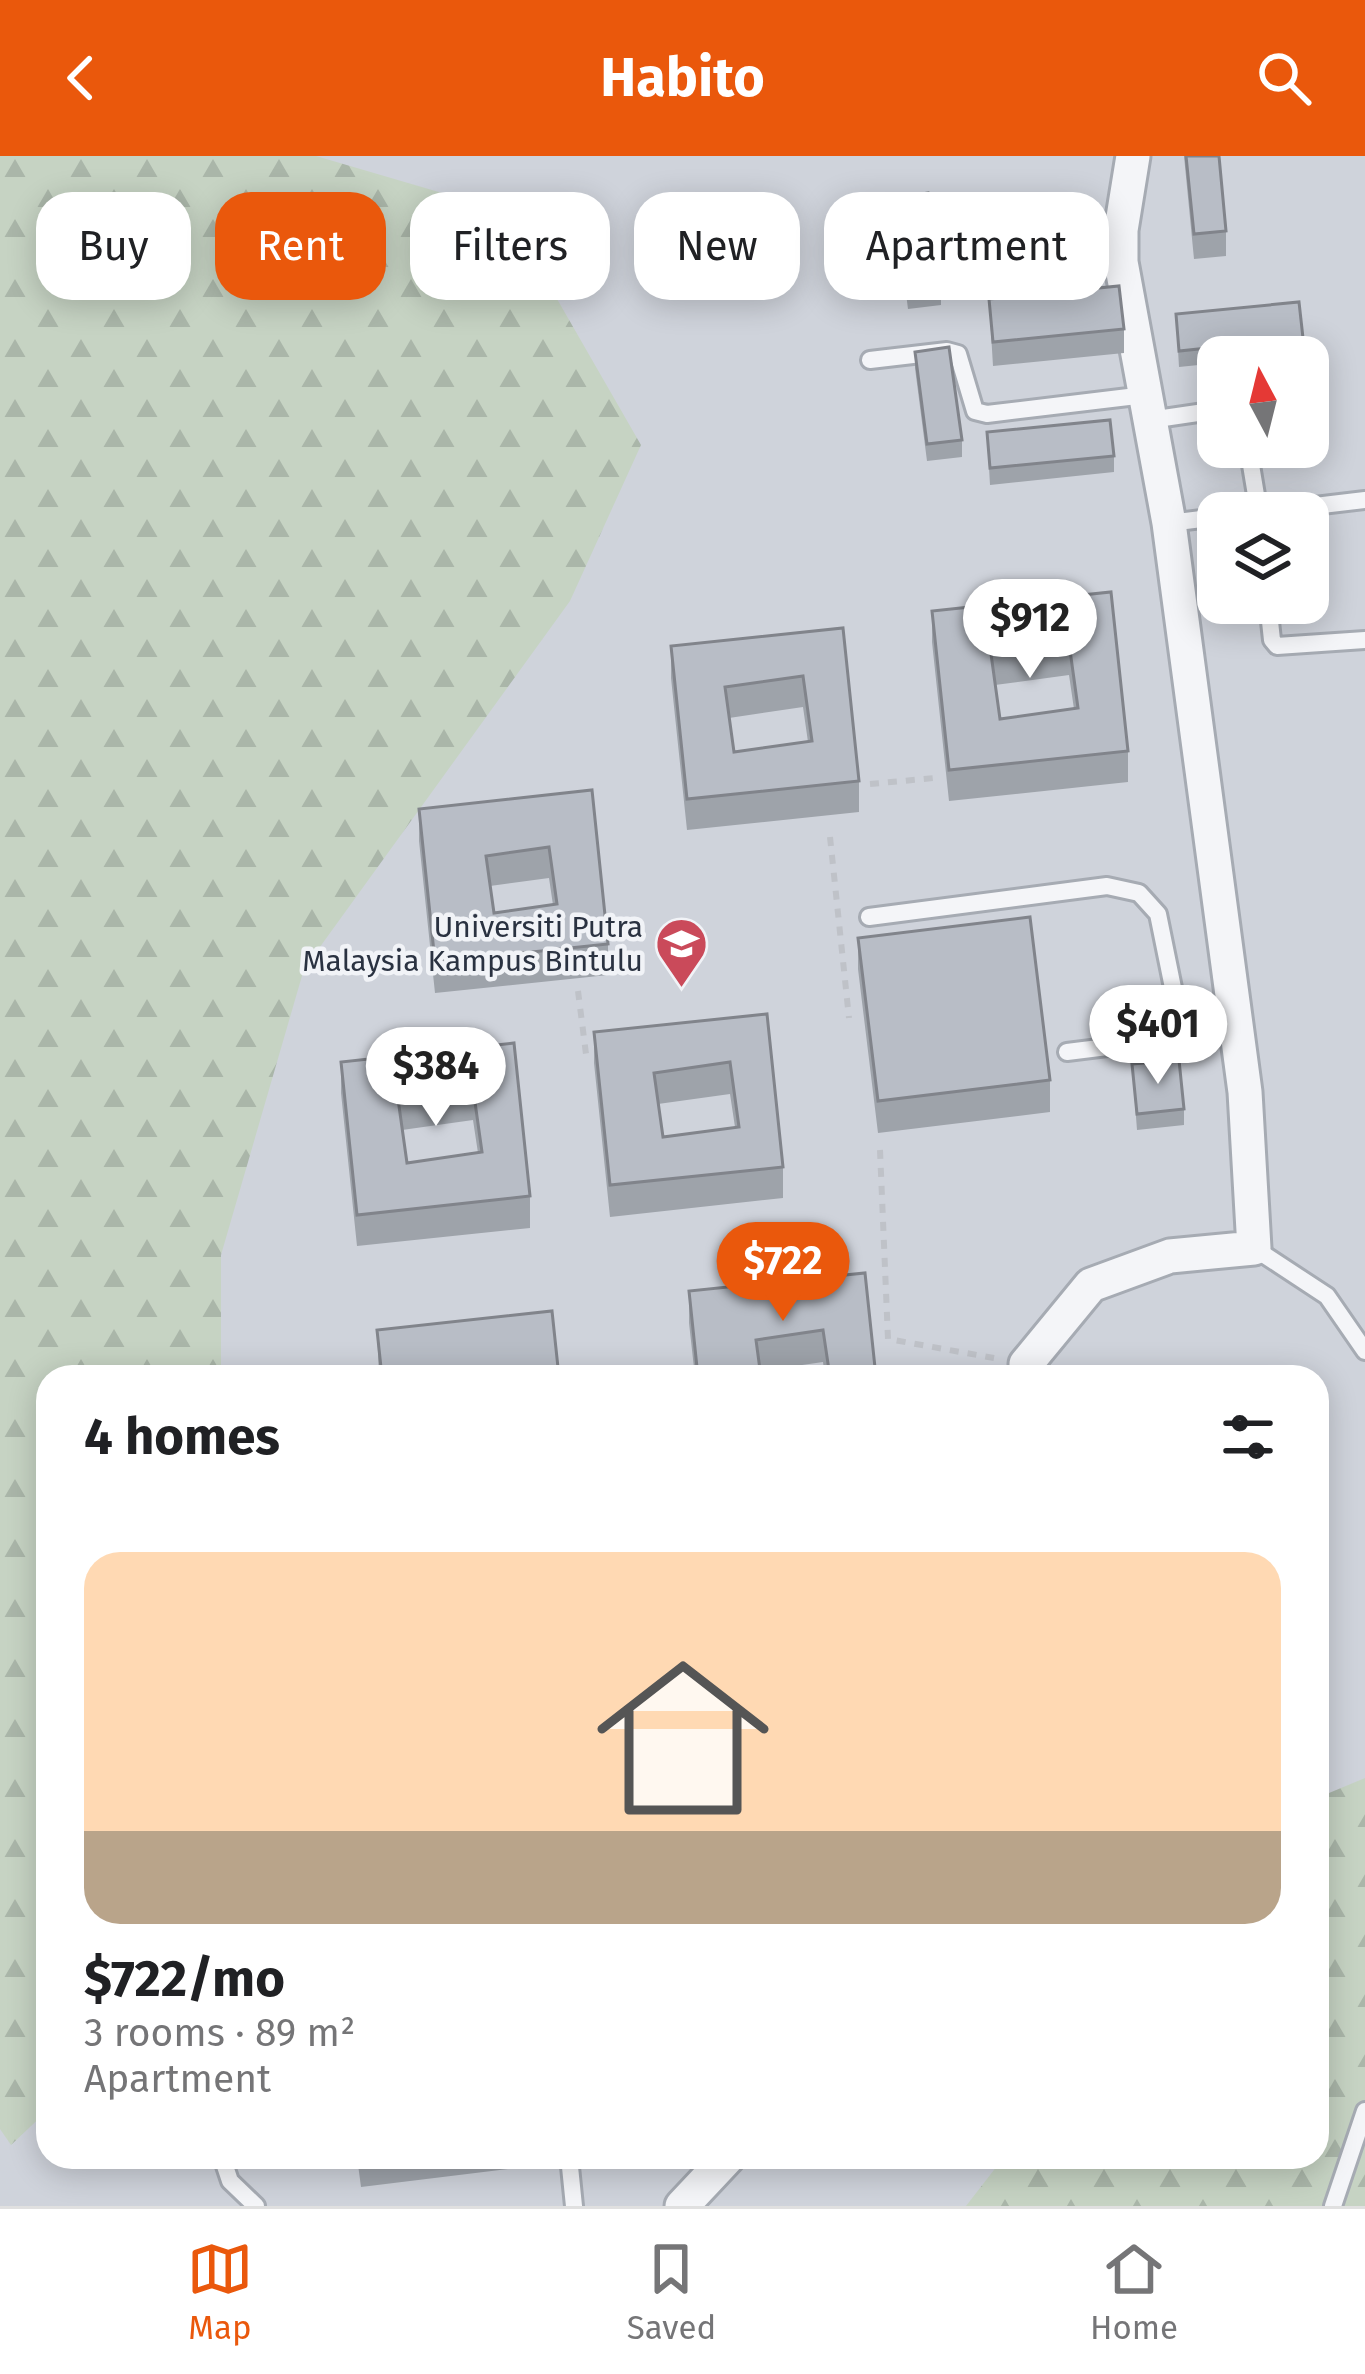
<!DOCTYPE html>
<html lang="en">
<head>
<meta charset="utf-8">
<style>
	body { margin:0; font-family:"Fira Sans",sans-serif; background:#f6f6f6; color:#202124; height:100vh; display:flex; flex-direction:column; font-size:45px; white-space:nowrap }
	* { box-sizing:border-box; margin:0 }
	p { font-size:39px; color:#757577 }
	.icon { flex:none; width:66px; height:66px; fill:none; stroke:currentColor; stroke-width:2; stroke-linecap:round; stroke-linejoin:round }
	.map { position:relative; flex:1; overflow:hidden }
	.drawer { position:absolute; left:36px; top:1209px; width:1293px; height:804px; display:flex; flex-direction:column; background:#fff; border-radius:36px; box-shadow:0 6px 30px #0003 }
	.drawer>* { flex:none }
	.hud { position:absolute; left:36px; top:36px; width:1293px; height:108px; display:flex; gap:24px }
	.needle { width:78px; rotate:353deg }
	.controls { position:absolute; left:1197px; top:180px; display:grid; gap:24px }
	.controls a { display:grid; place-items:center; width:132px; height:132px; border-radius:24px; background:#fff; box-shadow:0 6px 30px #0003; font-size:60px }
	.price { position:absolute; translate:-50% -102px; padding:0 27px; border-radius:42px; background:#fff; color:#222; font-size:39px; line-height:78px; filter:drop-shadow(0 3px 6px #0008) }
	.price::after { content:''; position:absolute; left:50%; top:72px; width:36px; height:27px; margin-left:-18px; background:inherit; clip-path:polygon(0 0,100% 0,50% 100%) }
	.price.on { background:#ea580c; color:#fff }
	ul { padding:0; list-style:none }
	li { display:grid; align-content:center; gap:24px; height:636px; padding:0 48px }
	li+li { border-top:3px solid #e0e0e0 }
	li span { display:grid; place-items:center; height:372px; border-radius:36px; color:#555 }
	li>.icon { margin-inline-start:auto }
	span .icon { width:216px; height:216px; fill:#fffc; stroke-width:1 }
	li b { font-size:51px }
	h2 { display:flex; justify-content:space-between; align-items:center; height:144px; padding:0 48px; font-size:51px }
	.chip { padding:0 42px; border-radius:36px; background:#fff; box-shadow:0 6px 30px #0003; font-size:42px; line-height:108px }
	.chip.on { background:#ea580c; color:#fff }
	header { display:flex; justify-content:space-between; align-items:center; height:156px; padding:0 48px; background:#ea580c; color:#fff; font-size:54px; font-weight:700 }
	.tab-bar { display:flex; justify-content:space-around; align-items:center; height:168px; border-top:3px solid #e0e0e0; background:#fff; font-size:33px; color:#757577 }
	.tab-bar a { display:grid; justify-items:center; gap:6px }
	.tab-bar .on { color:#ea580c }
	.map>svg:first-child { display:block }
	.built { fill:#cfd3db; fill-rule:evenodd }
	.forest { fill:url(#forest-firs) }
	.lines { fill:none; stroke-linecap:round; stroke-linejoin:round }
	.service-casing { stroke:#a6abb3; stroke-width:22 }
	.minor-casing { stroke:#a6abb3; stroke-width:39 }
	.path { stroke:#bfc2c8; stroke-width:6; stroke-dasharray:9 9; stroke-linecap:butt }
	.service { stroke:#f4f5f8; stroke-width:16 }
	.minor { stroke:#f4f5f8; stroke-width:33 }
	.wall { fill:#9ea3aa; fill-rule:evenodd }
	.building { fill:#b8bdc6; stroke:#81848b; stroke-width:3; fill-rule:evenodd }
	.labels { text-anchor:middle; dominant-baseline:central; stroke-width:9; stroke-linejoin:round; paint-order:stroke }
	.poi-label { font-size:30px; fill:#2a3241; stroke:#f1f3f7; text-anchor:end }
</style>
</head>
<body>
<header><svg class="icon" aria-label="back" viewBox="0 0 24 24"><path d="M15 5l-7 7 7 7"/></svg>Habito<svg class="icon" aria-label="search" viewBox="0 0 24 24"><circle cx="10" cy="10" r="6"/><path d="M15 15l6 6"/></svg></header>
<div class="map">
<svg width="1365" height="2050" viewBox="0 0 1365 2050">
	<defs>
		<pattern id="forest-firs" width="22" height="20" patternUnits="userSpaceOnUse" patternTransform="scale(3)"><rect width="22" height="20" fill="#c6d3c3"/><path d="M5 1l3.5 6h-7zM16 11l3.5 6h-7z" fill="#aab6a9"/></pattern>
	</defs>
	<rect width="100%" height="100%" fill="#e1e4e9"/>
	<!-- built -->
	<path class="built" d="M0 0H1365V2050H0ZM1218 201H1308V291H1218ZM1218 357H1308V447H1218ZM48 1221H1317V2001H48Z"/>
	<!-- forest -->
	<path class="forest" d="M0 0H316L507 56 641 289 570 445 304 813 221 1099V1221H48V1954L11 1989 0 1973Z
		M1365 1622V2050H966L1004 2001H1317V1642Z"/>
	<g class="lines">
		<defs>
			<path id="service" d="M870 204 947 195 958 198 975 255 987 258 1145 239
				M1150 264 1218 254
				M1248 291 1259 357
				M1255 357 1365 344
				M1169 367 1218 361
				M1268 447 1272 484 1277 490 1365 484
				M869 761 1107 730 1139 737 1158 758 1183 881
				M1067 896 1236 875
				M1254 1092 1327 1140 1365 1195
				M222 2001 230 2025 256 2050
				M569 2001 574 2050
				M1333 2050 1365 1955"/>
			<path id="minor" d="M1027 1221 1026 1208 1091 1129 1170 1100 1254 1092 1245 936 1169 367 1121 106V74L1133 0
				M682 2050 728 2001"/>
		</defs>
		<!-- service casing -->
		<use href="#service" class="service-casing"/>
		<!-- minor casing -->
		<use href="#minor" class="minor-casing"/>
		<!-- path -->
		<path class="path" d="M870 628 934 622
			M830 681 849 862
			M578 835 586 898
			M880 994 888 1183 994 1202"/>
		<!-- service -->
		<use href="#service" class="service"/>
		<!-- minor -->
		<use href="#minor" class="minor"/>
	</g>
	<!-- wall -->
	<path class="wall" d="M1184 0H1219L1226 75V100L1194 103Z
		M896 42 941 132V149L908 153 896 58Z
		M989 143 1124 173V197L993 210Z
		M1176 158 1303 182V199L1281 201H1218V207L1179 211Z
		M915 196 962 284V301L927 305 915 212Z
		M987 276 1114 300V316L990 329Z
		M1111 436 1128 595V626L949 645 932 486V455ZM1069 519 1074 553 1000 563 995 529Z
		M843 472 859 625V656L687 674 671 522V490ZM803 551 808 586 734 596 729 562Z
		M592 634 608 788V819L435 837 419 685V653ZM549 722 553 749 494 757 490 730Z
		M858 782 1050 924V956L878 977 858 813Z
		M767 858 783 1011V1042L610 1061 594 907V876ZM730 938 735 971 663 981 658 948Z
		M514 887 530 1040V1072L357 1090 341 937V906ZM473 964 478 997 407 1007 402 974Z
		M1132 908 1184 953V969L1137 974Z
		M865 1117 876 1221H825L823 1206 760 1215 761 1221H695L689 1167V1135Z
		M377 1174 559 1221H379Z
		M357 2001H532V2010L361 2031Z"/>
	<!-- building -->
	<path class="building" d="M1186 0H1219L1226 75 1194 78Z
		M928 37 941 132 908 136 896 42Z
		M1119 130 1124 173 993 186 989 143Z
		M1299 146 1303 182 1179 195 1176 158Z
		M949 191 962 284 927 288 915 196Z
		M1110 264 1114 300 990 312 987 276Z
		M1111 436 1128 595 949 614 932 455ZM1069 487 1078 552 1000 563 991 498Z
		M843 472 859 625 687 643 671 490ZM803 520 812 585 734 596 725 531Z
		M592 634 608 788 435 806 419 653ZM549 691 557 748 494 757 486 700Z
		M1030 761 1050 924 878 945 858 782Z
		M767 858 783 1011 610 1029 594 876ZM730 906 739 971 663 981 654 917Z
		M514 887 530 1040 357 1059 341 906ZM473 932 482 996 407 1007 398 943Z
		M1179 904 1184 953 1137 958 1132 908Z
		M865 1117 876 1221H830L823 1174 756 1184 761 1221H698L689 1135Z
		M552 1155 559 1221H512L511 1211 444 1221H382L377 1174Z"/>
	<!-- icons -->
	<defs>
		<symbol id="university-pin" viewBox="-11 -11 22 30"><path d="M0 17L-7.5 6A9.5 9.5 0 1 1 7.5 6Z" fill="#ca4a5a" stroke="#f1f3f7"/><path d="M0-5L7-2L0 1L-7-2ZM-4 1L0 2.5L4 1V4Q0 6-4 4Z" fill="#fff"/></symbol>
	</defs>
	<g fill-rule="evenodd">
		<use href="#university-pin" x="652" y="758" width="59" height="81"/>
	</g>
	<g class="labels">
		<!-- poi labels -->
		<g class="poi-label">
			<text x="643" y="771">Universiti Putra<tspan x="643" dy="34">Malaysia Kampus Bintulu</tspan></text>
		</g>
	</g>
</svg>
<div class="controls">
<a><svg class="needle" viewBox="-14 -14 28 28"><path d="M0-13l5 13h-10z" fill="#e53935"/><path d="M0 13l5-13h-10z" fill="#757577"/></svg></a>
<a><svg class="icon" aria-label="layers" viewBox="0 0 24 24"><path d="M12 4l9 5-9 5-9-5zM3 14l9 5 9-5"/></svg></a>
</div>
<b class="price" style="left:1030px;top:525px">$912</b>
<b class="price" style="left:1158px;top:931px">$401</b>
<b class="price" style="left:436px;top:973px">$384</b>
<b class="price on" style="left:783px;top:1168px">$722</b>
<div class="hud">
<a class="chip">Buy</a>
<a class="chip on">Rent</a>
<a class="chip">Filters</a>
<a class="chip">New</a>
<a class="chip">Apartment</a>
</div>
<section class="drawer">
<h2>4 homes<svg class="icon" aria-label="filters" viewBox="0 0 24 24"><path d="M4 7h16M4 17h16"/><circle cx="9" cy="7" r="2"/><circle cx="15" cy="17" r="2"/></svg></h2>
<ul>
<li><span style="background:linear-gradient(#ffd9b3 75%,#b9a48a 0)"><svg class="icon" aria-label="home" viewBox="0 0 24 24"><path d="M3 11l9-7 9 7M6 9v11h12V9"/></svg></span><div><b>$722/mo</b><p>3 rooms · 89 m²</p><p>Apartment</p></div></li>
</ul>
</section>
</div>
<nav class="tab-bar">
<a class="on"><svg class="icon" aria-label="map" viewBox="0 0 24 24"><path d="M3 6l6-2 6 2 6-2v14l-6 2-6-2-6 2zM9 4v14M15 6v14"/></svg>Map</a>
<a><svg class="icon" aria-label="saved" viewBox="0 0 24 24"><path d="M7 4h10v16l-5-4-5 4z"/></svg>Saved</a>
<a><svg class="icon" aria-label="home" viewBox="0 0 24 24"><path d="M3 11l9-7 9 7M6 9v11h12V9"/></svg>Home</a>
</nav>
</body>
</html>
